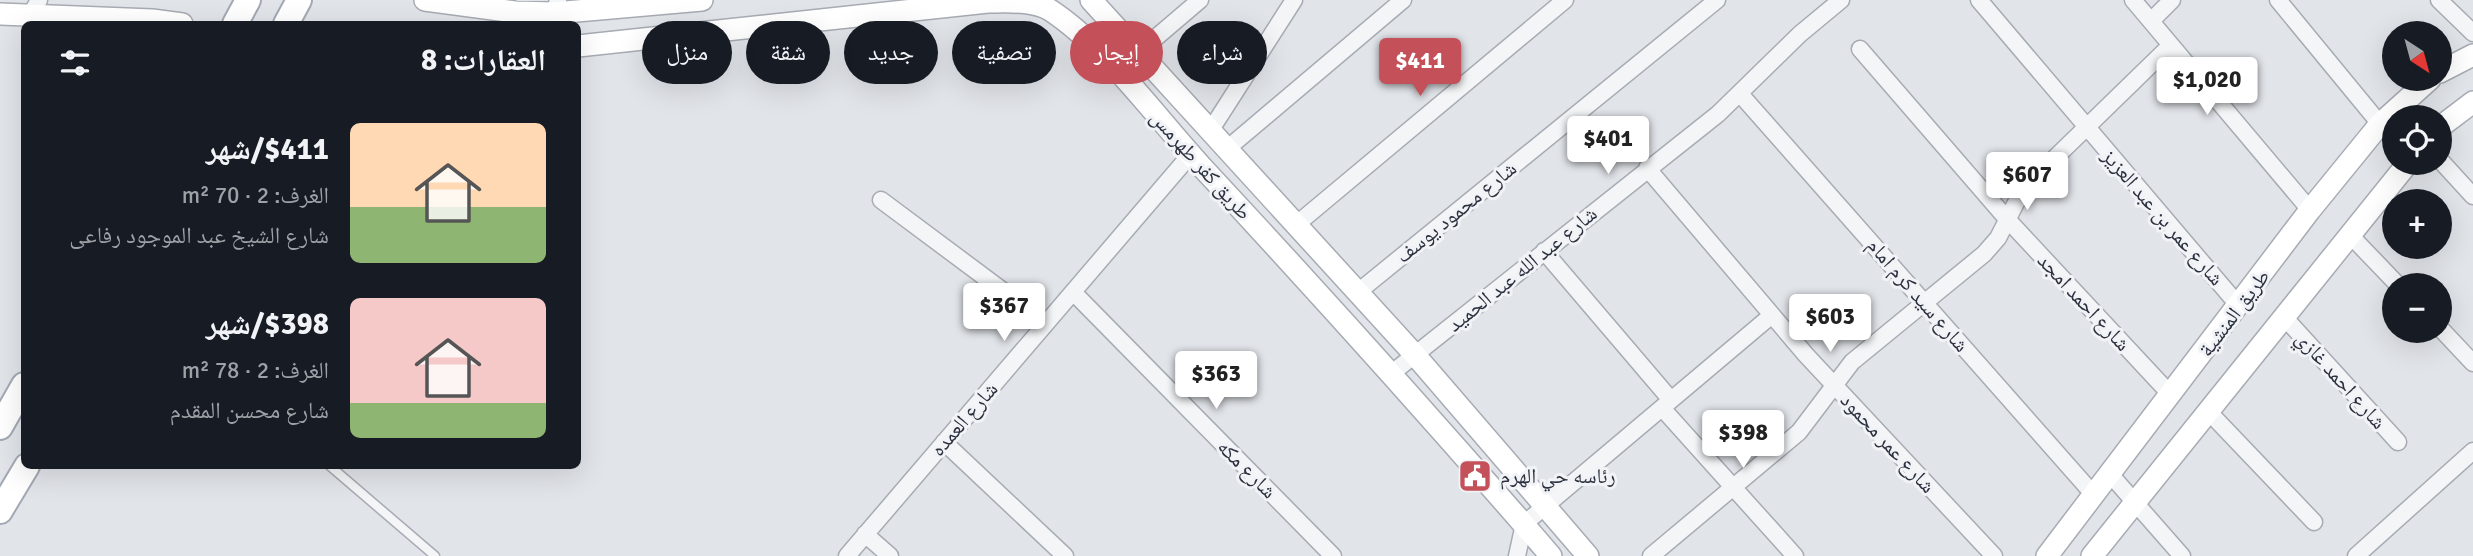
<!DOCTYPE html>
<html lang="ar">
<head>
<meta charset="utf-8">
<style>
	body { margin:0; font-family:Signika,"Noto Naskh Arabic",sans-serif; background:#242831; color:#f1f3f6; direction:rtl; height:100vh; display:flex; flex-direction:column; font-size:26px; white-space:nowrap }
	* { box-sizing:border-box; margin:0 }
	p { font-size:23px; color:#9ea1a6 }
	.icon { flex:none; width:38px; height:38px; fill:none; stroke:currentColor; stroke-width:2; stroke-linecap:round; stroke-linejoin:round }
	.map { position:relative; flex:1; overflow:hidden; direction:ltr }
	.details { position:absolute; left:21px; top:21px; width:560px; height:448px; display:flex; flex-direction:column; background:#171b24; border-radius:10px; box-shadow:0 7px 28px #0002; direction:rtl }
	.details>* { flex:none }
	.banner { position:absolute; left:602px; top:21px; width:665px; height:63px; direction:rtl; display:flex; gap:14px }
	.needle { width:46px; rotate:144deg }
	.fabs { position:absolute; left:2382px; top:21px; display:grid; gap:14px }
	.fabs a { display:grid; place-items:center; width:70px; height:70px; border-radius:50%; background:#171b24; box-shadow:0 7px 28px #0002; font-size:35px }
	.price { position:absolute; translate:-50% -60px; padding:0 16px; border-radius:7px; background:#fff; color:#222; font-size:23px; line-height:46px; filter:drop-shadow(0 2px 4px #0008) }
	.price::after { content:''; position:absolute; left:50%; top:42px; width:21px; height:16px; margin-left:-10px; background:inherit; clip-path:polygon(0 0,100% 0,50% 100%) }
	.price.current { background:#c4505a; color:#fff }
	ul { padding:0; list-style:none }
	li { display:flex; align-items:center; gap:21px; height:175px; padding:0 35px }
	li span { display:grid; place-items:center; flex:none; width:196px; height:140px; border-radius:10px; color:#555 }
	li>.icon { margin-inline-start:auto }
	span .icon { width:84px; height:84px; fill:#fffc; stroke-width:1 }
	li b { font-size:30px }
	h2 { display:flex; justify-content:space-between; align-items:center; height:84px; padding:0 35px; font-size:30px }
	.tag { padding:0 24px; border-radius:32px; background:#171b24; box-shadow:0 7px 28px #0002; font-size:24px; line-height:63px }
	.tag.current { background:#c4505a; color:#fff }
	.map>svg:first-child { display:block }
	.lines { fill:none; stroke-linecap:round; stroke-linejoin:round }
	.lane-casing { stroke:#a7abb3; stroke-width:11 }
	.street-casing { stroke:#a7abb3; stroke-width:19 }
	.secondary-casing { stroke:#a7abb3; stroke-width:24 }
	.primary-casing { stroke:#a2a8b4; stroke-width:28 }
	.lane { stroke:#f4f5f7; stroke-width:8 }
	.street { stroke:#f4f5f7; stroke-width:16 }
	.secondary { stroke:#fff; stroke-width:21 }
	.primary { stroke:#fff; stroke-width:24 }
	.labels { text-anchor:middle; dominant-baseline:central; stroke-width:6; stroke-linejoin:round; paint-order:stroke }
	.street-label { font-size:21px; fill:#2b313f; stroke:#f1f3f6 }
	.poi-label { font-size:21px; fill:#2b313f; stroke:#f1f3f6; text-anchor:start }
</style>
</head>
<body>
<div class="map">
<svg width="2473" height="556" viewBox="0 0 2473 556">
	<rect width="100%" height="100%" fill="#e1e4e9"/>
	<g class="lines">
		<defs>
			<path id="lane" d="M330 466 435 556"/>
			<path id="street" d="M1979 0 2239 306
				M2133 0 2310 210
				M2278 0 2380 124
				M2439 0 2473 33
				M31 14 39 0
				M2151 21 2172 0
				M551 24 558 0
				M1860 49 2007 219 2171 395
				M1139 52 1200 0
				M1741 95 2094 495
				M1210 131 1294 0
				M1228 148 1403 0
				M2440 160 2473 196
				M1647 168 1806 355 1994 556
				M881 200 1046 323
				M1297 224 1565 0
				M2350 235 2398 285
				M1544 251 1671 400
				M1073 292 1333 556
				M1358 292 1717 0
				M2284 317 2398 442
				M2440 328 2473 363
				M1392 373 1718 114 1800 34 1841 0
				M1662 408 1795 556
				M2208 411 2314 522
				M944 442 1065 556
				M2110 474 2182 556
				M865 534 890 556
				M847 556 1191 154
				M1517 556 1524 524 1772 315
				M1651 556 1799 432 1852 362 1984 254 1998 238 2023 189 2171 45
				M2356 556 2473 451"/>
			<path id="secondary" d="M425 0 515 12 554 13 702 0
				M1091 0 1415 355 1588 556
				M0 14 152 20 182 24
				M578 46 988 2C1008 2 1033 0 1050 10 1105 46 1156 117 1201 166 1320 294 1437 424 1551 556
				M2440 72 2473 55
				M2440 127 2473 102
				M2047 556 2310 210 2380 124 2430 79
				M2092 556 2408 163"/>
			<path id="primary" d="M235 24 248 0
				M286 24 299 0
				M0 427 24 385
				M0 511 27 466"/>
		</defs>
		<!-- lane casing -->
		<use href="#lane" class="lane-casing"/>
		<!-- street casing -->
		<use href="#street" class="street-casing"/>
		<!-- secondary casing -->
		<use href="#secondary" class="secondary-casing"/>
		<!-- primary casing -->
		<use href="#primary" class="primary-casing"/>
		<!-- lane -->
		<use href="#lane" class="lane"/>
		<!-- street -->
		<use href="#street" class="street"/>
		<!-- secondary -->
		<use href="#secondary" class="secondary"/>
		<!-- primary -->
		<use href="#primary" class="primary"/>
	</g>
	<!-- icons -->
	<defs>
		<symbol id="civic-square" viewBox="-11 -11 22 22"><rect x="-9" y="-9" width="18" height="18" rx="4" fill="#c4505a" stroke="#f1f3f6"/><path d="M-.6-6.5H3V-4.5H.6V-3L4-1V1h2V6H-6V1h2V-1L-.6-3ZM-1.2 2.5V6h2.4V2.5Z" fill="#fff"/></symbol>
	</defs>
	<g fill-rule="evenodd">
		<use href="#civic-square" x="1456" y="457" width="38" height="38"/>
	</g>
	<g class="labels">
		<!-- street labels -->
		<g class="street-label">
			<text transform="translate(1201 165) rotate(48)">طريق كفر طهرمس</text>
			<text transform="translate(1456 212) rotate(-39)">شارع محمود يوسف</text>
			<text transform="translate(2163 217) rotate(49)">شارع عمر بن عبد العزيز</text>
			<text transform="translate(1522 269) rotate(-39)">شارع عبد الله عبد الحميد</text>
			<text transform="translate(1918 295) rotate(49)">شارع سيد كرم امام</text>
			<text transform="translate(2084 302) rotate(47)">شارع احمد امجد</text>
			<text transform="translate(2234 313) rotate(-53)">طريق المنشية</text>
			<text transform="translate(2341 380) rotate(48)">شارع احمد غازي</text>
			<text transform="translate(964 419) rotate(-49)">شارع العمده</text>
			<text transform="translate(1888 443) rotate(47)">شارع عمر محمود</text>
			<text transform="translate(1247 469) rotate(45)">شارع مكه</text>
		</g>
		<!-- poi labels -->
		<g class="poi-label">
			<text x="1500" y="476">رئاسه حي الهرم</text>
		</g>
	</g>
</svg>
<div class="fabs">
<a><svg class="needle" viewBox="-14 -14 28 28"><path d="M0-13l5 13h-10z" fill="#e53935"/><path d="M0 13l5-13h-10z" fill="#9ea1a6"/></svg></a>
<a><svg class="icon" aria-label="locate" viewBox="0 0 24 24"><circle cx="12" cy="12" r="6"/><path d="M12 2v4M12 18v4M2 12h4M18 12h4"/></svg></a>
<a>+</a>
<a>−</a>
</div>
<b class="price current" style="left:1420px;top:98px">$411</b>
<b class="price" style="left:2207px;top:117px">$1,020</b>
<b class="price" style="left:1608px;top:176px">$401</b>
<b class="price" style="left:2027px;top:212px">$607</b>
<b class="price" style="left:1004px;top:343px">$367</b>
<b class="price" style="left:1830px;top:354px">$603</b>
<b class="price" style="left:1216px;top:411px">$363</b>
<b class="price" style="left:1743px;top:470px">$398</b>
<div class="banner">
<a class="tag">شراء</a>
<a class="tag current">إيجار</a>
<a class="tag">تصفية</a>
<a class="tag">جديد</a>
<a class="tag">شقة</a>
<a class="tag">منزل</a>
</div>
<section class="details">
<h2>العقارات: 8<svg class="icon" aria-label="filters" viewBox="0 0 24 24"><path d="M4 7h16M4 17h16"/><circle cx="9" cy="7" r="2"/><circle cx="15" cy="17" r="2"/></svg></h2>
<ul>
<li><span style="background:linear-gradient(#ffd9b3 60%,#8fb573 0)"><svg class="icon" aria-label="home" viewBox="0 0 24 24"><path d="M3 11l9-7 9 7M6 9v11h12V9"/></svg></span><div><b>$411/شهر</b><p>الغرف: 2 · 70 m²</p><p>شارع الشيخ عبد الموجود رفاعى</p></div></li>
<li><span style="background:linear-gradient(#f6c9c9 75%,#8fb573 0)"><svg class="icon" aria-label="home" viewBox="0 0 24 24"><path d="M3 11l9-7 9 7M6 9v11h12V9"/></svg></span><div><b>$398/شهر</b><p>الغرف: 2 · 78 m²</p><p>شارع محسن المقدم</p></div></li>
</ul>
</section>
</div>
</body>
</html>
